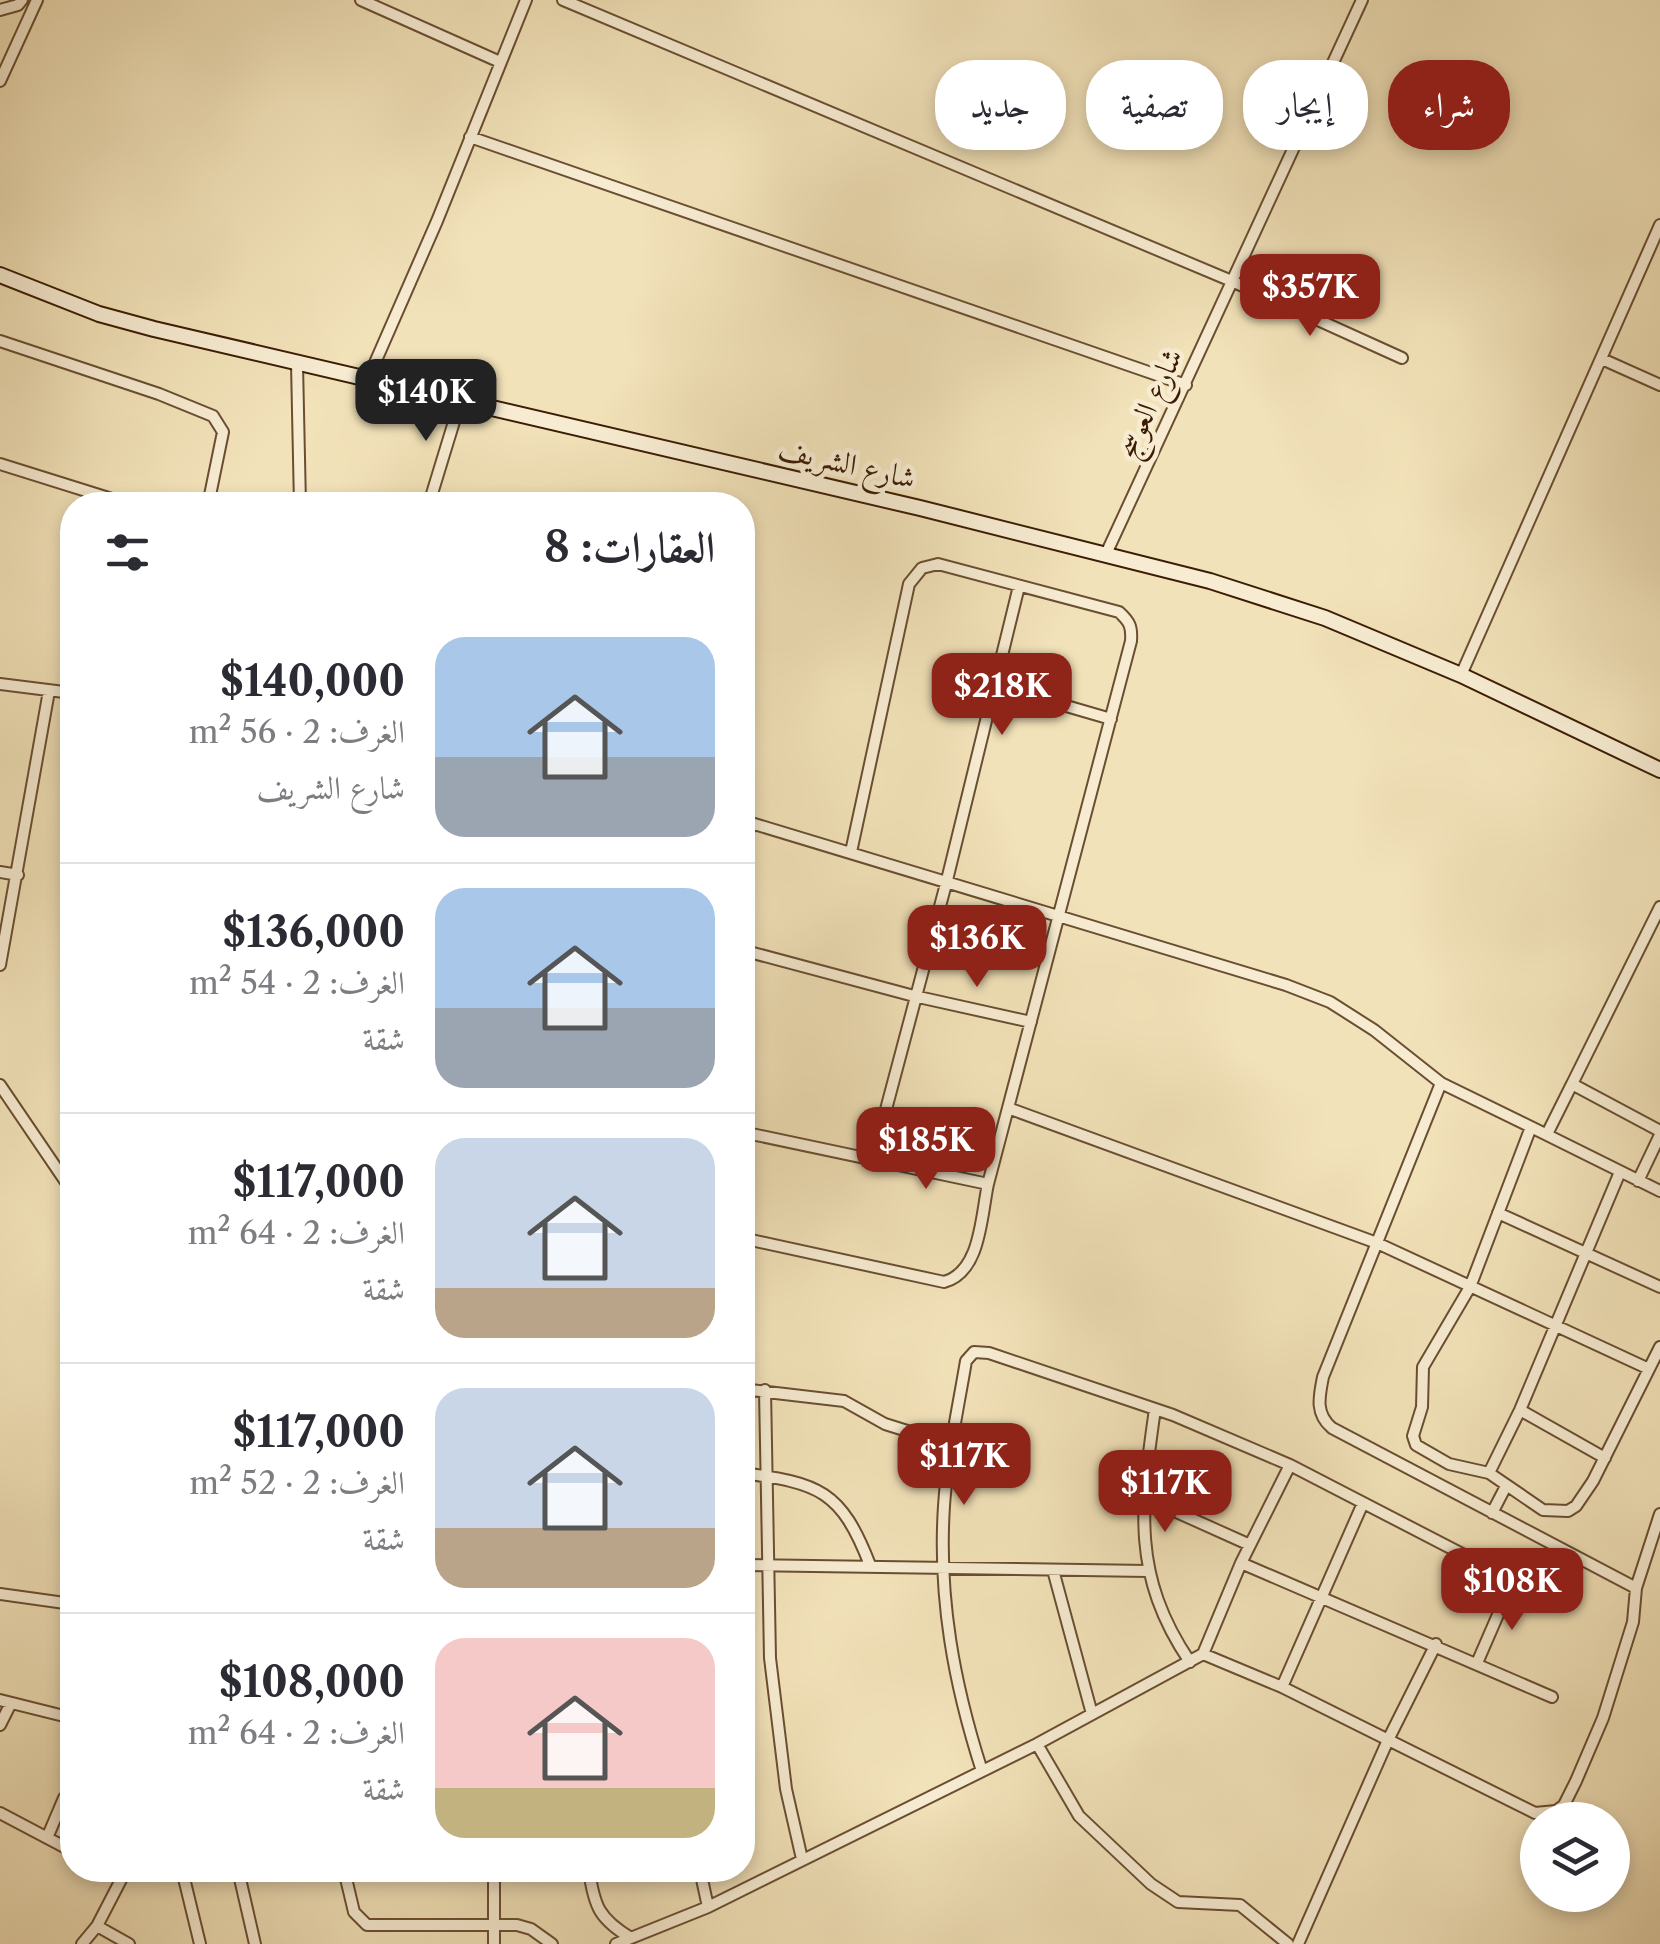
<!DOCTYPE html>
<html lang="ar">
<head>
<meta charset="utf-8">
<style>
	body { margin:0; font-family:"Libre Caslon Text",Amiri,serif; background:#f7f7f7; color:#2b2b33; direction:rtl; height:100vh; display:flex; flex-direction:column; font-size:38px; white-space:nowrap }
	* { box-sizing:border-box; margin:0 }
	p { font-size:32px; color:#7c7c81 }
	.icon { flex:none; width:55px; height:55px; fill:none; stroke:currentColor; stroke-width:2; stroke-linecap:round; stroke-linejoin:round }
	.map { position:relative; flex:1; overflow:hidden; direction:ltr }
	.drawer { position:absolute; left:60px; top:492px; width:695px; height:1390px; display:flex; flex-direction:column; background:#fff; border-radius:40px; box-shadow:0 5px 15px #0003; direction:rtl }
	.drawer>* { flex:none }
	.top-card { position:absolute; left:785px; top:60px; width:725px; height:90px; direction:rtl; display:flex; gap:20px }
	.buttons { position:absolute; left:1520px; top:1802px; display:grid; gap:20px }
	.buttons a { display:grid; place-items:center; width:110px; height:110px; border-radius:50%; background:#fff; box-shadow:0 5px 15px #0003; font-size:50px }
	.price { position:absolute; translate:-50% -85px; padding:0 22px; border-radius:20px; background:#8f2418; color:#fff; font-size:32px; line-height:65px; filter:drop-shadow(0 2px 5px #0008) }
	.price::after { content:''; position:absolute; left:50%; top:60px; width:30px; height:22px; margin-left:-15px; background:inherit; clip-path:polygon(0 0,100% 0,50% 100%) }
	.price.on { background:#222; color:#fff }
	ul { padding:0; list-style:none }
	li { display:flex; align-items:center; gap:30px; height:250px; padding:0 40px }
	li+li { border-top:2px solid #e1e1e2 }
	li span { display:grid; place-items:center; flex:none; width:280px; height:200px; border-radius:30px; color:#555 }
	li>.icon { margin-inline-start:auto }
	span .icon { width:120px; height:120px; fill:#fffc; stroke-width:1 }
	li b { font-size:42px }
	h2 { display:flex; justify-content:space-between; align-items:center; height:120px; padding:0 40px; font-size:42px }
	.pill { padding:0 35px; border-radius:40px; background:#fff; box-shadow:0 5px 15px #0003; font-size:35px; line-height:90px }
	.pill.on { background:#8f2418; color:#fff }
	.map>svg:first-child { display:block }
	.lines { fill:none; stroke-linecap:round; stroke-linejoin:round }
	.minor-casing { stroke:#6a4e31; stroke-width:14 }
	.secondary-casing { stroke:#3c1d04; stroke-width:18 }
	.minor { stroke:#f7ecd2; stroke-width:10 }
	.secondary { stroke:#f7ecd2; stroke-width:14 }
	.labels { text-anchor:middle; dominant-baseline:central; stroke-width:9; stroke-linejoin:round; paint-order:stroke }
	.street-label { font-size:30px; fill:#3c1d04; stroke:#f7ecd2 }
</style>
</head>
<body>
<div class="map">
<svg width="1660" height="1944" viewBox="0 0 1660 1944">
	<rect width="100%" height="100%" fill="#f2e2b9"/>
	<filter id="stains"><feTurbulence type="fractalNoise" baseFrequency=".002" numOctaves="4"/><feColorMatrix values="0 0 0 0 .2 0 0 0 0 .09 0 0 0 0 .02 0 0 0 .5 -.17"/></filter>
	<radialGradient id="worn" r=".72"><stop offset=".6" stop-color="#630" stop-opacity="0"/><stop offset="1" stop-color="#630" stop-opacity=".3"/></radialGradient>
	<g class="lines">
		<defs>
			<path id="minor" d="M361 0 500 62
				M563 0 1234 282 1402 358
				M0 10 18 5 22 0
				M0 81 37 0
				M470 137 1186 385
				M0 341 159 394 213 416 223 432 208 505
				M1602 359 1660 385
				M297 364 300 505
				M367 381 437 221 526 0
				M0 464 131 505
				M431 497 460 402
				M1106 554 1362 0
				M1461 675 1660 225
				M0 684 72 693
				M994 685 1111 719
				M742 851 751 823 1286 985 1330 1002 1374 1030 1441 1083 1531 1127
				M0 872 18 875
				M742 950 914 996 1031 1022
				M0 965 49 691
				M1441 1083 1323 1377C1319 1397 1315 1414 1332 1428L1636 1588
				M1572 1084 1660 907
				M0 1085 72 1191
				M1008 1108 1377 1243 1649 1369
				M742 1132 988 1184
				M1547 1134 1572 1084 1660 1131
				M872 1162 947 880 1019 586
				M1638 1181 1660 1135
				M1660 1191 1531 1127 1470 1287 1423 1367 1422 1407 1413 1436 1416 1445 1449 1464 1489 1473 1543 1510 1568 1511 1576 1506 1593 1481 1660 1347
				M1498 1213 1660 1287
				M742 1238 944 1282C981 1272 981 1216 988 1184L1131 641C1132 627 1130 622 1119 612L938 564 922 568 909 584 851 852
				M742 1389 844 1401 885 1424 952 1445
				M765 1390 770 1658 786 1789 802 1859
				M1155 1409C1141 1507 1131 1575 1190 1662
				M1520 1410 1605 1458
				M742 1473C819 1483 841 1490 870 1565
				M1489 1473 1520 1410 1620 1172
				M1143 1497 1250 1545
				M1492 1513 1505 1488
				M1241 1563 1552 1697
				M742 1565 1148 1571
				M1053 1570 1092 1714
				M0 1594 72 1604
				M1203 1654 1282 1687 1535 1813 1556 1811 1564 1805 1576 1781 1603 1718 1633 1622 1636 1588 1660 1514
				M1282 1687 1363 1503
				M0 1700 72 1718
				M0 1725 11 1703
				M1037 1744 1079 1816 1151 1884 1178 1902 1240 1905 1288 1944
				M982 1771C954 1684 938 1598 944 1506 947 1458 958 1409 966 1361L974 1352 989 1353 1173 1415 1290 1465 1499 1573 1507 1579 1510 1587 1477 1663
				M0 1813 72 1851
				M47 1838 64 1798 72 1793
				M182 1870 200 1944
				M238 1870 255 1944
				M344 1870 354 1912 367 1925H517L531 1929 552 1944
				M494 1870V1944
				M589 1870C594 1906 599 1919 631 1938
				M700 1870 708 1907
				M97 1926 129 1944
				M82 1944 97 1926 126 1870
				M616 1944 708 1907 1037 1744 1203 1654 1241 1563 1290 1465
				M1298 1944 1388 1740 1436 1644"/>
			<path id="secondary" d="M0 275 99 314 154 329 920 508 1210 581 1325 618 1461 675 1660 770"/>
		</defs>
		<!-- minor casing -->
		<use href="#minor" class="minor-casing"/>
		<!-- secondary casing -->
		<use href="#secondary" class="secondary-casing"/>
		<!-- minor -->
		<use href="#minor" class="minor"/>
		<!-- secondary -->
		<use href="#secondary" class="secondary"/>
	</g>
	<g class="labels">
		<!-- street labels -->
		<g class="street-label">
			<text transform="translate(1149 403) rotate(-65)">شارع العوسج</text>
			<text transform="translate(847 463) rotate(13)">شارع الشريف</text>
		</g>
	</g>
	<rect width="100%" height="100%" filter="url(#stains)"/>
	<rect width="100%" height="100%" fill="url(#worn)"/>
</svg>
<div class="buttons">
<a><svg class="icon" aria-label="layers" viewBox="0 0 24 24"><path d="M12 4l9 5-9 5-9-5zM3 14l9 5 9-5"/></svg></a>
</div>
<b class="price" style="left:1310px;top:339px">$357K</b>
<b class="price on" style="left:426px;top:444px">$140K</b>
<b class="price" style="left:1002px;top:738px">$218K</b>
<b class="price" style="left:977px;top:990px">$136K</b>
<b class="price" style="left:926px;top:1192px">$185K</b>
<b class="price" style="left:964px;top:1508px">$117K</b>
<b class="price" style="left:1165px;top:1535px">$117K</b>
<b class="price" style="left:1512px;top:1633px">$108K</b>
<div class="top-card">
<a class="pill on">شراء</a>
<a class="pill">إيجار</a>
<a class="pill">تصفية</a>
<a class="pill">جديد</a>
</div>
<section class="drawer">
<h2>العقارات: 8<svg class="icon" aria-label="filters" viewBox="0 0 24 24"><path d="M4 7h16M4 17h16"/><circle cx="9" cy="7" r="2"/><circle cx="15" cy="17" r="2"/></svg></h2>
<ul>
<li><span style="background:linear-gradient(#a9c7e8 60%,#9aa5b1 0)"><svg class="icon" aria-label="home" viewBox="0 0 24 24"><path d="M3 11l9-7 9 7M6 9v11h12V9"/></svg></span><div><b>$140,000</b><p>الغرف: 2 · 56 m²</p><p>شارع الشريف</p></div></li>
<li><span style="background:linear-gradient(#a9c7e8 60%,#9aa5b1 0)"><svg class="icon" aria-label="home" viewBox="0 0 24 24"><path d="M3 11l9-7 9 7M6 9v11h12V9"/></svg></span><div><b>$136,000</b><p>الغرف: 2 · 54 m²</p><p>شقة</p></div></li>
<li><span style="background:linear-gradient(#c9d6e8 75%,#b9a48a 0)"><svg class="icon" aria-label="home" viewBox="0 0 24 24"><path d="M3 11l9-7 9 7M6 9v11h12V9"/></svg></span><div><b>$117,000</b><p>الغرف: 2 · 64 m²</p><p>شقة</p></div></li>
<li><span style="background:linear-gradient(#c9d6e8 70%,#b9a48a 0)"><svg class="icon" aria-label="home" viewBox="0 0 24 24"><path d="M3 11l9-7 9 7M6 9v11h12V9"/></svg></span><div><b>$117,000</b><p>الغرف: 2 · 52 m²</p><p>شقة</p></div></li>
<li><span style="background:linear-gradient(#f6c9c9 75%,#c2b280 0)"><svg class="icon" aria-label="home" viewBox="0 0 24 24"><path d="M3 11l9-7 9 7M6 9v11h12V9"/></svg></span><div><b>$108,000</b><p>الغرف: 2 · 64 m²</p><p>شقة</p></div></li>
</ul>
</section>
</div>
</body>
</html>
